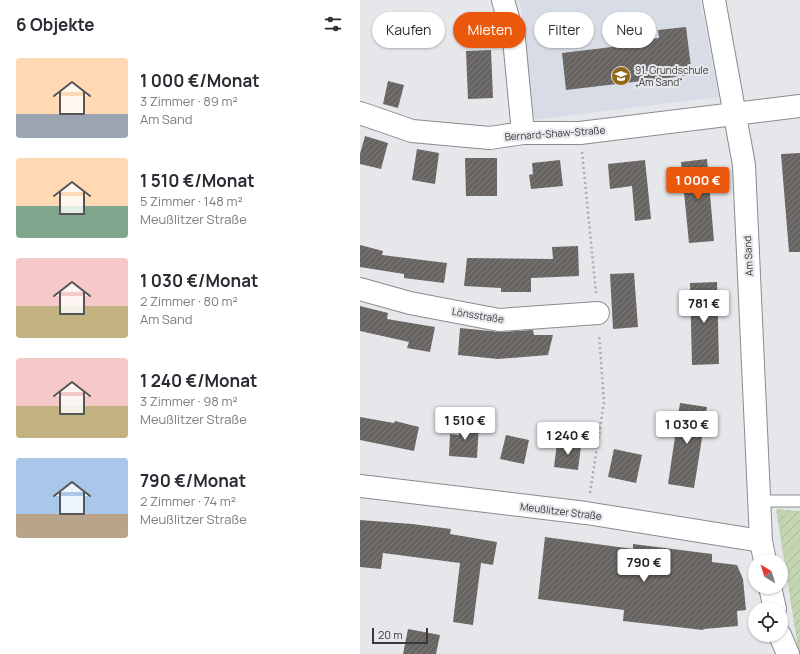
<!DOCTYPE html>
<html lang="de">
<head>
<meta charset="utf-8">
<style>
	body { margin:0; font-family:Manrope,sans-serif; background:#f7f7f7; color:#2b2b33; height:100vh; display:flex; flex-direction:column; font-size:15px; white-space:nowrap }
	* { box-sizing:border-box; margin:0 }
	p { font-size:13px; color:#7c7c81 }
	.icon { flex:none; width:22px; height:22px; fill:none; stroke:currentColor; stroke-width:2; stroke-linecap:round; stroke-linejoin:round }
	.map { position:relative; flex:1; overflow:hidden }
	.drawer { display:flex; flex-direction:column; background:#fff; width:360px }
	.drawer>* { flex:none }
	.guide { position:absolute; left:12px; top:12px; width:368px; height:36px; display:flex; gap:8px }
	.needle { width:26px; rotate:322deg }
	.fabs { position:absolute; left:388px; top:554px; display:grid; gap:8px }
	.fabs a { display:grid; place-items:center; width:40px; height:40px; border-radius:50%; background:#fff; box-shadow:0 1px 3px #0004; font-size:20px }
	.scale { position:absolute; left:12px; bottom:10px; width:56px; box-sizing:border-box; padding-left:4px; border:2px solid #38393b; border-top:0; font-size:11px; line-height:14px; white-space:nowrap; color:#38393b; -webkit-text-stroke:3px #e5e7eb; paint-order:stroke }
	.price { position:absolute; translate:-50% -34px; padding:0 9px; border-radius:4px; background:#fff; color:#222; font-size:13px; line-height:26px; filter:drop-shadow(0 1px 2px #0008) }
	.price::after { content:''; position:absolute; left:50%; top:24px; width:12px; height:9px; margin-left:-6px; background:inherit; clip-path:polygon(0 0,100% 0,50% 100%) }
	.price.current { background:#ea580c; color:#fff }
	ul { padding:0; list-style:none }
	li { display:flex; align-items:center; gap:12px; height:100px; padding:0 16px }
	li span { display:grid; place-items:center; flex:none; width:112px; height:80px; border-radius:4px; color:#555 }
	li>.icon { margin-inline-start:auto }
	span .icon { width:48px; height:48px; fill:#fffc; stroke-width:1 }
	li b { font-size:17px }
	h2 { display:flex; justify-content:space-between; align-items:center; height:48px; padding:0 16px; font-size:17px }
	.pill { padding:0 14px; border-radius:18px; background:#fff; box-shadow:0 1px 3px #0004; font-size:14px; line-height:36px }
	.pill.current { background:#ea580c; color:#fff }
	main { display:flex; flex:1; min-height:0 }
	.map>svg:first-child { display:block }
	.built { fill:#d8dce6 }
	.garden { fill:url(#garden-furrows) }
	.building { fill:url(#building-hatch) }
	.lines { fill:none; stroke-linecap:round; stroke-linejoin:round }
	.lane-casing { stroke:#898b8f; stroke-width:13 }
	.street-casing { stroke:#898b8f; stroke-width:24 }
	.path { stroke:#a9aaae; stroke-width:2.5; stroke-dasharray:2 3; stroke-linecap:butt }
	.lane { stroke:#fff; stroke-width:11 }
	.street { stroke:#fff; stroke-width:22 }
	.labels { text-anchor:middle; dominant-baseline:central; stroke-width:4; stroke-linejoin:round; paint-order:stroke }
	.poi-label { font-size:10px; fill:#38393b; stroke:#e5e7eb; text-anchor:start }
	.street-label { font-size:10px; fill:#38393b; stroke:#e5e7eb }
</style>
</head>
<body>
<main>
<section class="drawer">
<h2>6 Objekte<svg class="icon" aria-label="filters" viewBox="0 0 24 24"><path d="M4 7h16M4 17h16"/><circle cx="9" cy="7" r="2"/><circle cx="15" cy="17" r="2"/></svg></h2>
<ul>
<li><span style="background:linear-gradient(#ffd9b3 70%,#9aa5b1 0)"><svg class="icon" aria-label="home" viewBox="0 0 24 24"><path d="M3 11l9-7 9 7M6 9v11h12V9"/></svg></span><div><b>1 000 €/Monat</b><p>3 Zimmer · 89 m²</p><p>Am Sand</p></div></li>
<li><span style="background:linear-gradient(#ffd9b3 60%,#7fa58c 0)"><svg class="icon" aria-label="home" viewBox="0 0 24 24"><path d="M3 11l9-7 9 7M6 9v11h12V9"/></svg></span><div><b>1 510 €/Monat</b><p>5 Zimmer · 148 m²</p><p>Meußlitzer Straße</p></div></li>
<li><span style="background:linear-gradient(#f6c9c9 60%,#c2b280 0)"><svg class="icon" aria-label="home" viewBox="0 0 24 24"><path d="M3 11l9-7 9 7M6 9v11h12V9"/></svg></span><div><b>1 030 €/Monat</b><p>2 Zimmer · 80 m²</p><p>Am Sand</p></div></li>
<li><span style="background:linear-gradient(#f6c9c9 60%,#c2b280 0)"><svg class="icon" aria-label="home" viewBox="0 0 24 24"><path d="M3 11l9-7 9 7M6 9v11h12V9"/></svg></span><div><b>1 240 €/Monat</b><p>3 Zimmer · 98 m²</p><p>Meußlitzer Straße</p></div></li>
<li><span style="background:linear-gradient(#a9c7e8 70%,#b9a48a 0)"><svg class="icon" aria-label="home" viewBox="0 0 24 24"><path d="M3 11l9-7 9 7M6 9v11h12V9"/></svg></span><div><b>790 €/Monat</b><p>2 Zimmer · 74 m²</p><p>Meußlitzer Straße</p></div></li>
</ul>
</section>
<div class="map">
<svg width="440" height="654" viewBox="0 0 440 654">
	<defs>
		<pattern id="garden-furrows" width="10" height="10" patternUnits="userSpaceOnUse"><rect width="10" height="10" fill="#c3d4b2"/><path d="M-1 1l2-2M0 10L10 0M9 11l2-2" fill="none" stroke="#a8b79a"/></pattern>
		<pattern id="building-hatch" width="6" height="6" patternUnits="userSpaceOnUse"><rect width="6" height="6" fill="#676461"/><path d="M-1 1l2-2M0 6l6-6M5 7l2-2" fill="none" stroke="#7e7c7a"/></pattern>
	</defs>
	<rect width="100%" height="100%" fill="#e5e7eb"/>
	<!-- built -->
	<path class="built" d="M157 0H340L359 97 173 120 161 6Z"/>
	<!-- garden -->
	<path class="garden" d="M416 509 440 511V651L438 648Z"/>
	<!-- building -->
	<path class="building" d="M326 27 332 75 206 90 202 53 252 47 251 43 299 38 298 30Z
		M131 50 133 98 108 99 106 51Z
		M28 81 44 85 38 108 23 104Z
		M5 136 28 143 21 169 0 164V154Z
		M57 149 79 153 75 184 52 180Z
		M440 153V252H429L421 154Z
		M105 158H137V196H106Z
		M347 159 354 241 329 243 321 162Z
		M200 160 203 186 171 189 169 175 173 174 172 163Z
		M285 160 291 219 275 221 272 186 250 189 248 164Z
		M0 245 23 251 22 255 87 263 84 283 44 278V274L0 267Z
		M218 246 219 276 171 278V292H141V288L104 286 107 258 193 259 192 247Z
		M274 273 278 327 253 329 250 274Z
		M357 282 359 364 332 365 330 283Z
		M0 306 28 313 27 319 75 327 70 352 47 348 49 342 0 331Z
		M100 328 140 332 173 330 174 335H193L188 355 138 359 98 355Z
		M320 403 347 407 334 488 308 484Z
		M0 417 34 423 35 421 59 427 54 451 0 440Z
		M100 422 119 424 117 458 89 456 90 434 99 435Z
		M146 435 169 440 164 464 140 459Z
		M197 443 221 446 218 470 194 467Z
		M254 449 282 455 276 483 248 477Z
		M0 520 52 524 91 529 90 534 137 542 133 565 121 563 113 625 93 622 100 563 23 553 21 569 0 567Z
		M185 537 273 549V544L352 554V562L377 565 383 579 386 610 377 611 378 626 344 629 343 630 263 621 264 610 178 599Z
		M48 629 80 635 76 654H43Z"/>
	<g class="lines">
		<defs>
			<path id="lane" d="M399 501H440"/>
			<path id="street" d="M143 0 154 39 163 133
				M354 0 384 165 401 541 405 561
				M0 113 52 131 130 138 163 133H220L440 106
				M0 289 50 303 139 320 238 313
				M0 486 226 513 401 541
				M410 587 415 609
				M420 635 428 654"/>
		</defs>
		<!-- lane casing -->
		<use href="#lane" class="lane-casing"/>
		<!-- street casing -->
		<use href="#street" class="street-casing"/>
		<!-- path -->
		<path class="path" d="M222 152 236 293
			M230 493 244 402 239 334"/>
		<!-- lane -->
		<use href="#lane" class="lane"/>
		<!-- street -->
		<use href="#street" class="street"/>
	</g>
	<!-- icons -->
	<defs>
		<symbol id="school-disc" viewBox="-11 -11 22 22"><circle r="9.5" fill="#926711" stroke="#e5e7eb"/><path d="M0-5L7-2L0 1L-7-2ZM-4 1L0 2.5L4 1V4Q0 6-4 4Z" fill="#fff"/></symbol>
	</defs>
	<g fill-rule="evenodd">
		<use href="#school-disc" x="250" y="65" width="22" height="22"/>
	</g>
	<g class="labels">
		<!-- poi labels -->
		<g class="poi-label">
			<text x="275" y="70">91. Grundschule<tspan x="275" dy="12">„Am Sand“</tspan></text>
		</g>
		<!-- street labels -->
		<g class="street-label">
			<text transform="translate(195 133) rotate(-4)">Bernard-Shaw-Straße</text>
			<text transform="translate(388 256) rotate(-93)">Am Sand</text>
			<text transform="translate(118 315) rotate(9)">Lönsstraße</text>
			<text transform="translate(201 511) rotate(7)">Meußlitzer Straße</text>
		</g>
	</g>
</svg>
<div class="fabs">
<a><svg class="needle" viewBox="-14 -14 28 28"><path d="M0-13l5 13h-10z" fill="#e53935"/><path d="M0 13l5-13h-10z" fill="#7c7c81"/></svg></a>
<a><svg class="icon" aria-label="locate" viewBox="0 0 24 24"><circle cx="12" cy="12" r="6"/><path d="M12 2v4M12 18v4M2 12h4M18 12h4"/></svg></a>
</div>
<div class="scale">20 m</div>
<b class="price current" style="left:338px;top:201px">1 000 €</b>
<b class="price" style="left:344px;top:324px">781 €</b>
<b class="price" style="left:105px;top:441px">1 510 €</b>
<b class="price" style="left:327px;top:445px">1 030 €</b>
<b class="price" style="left:208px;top:456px">1 240 €</b>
<b class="price" style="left:284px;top:583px">790 €</b>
<div class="guide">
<a class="pill">Kaufen</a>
<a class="pill current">Mieten</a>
<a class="pill">Filter</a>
<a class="pill">Neu</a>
</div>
</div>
</main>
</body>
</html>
